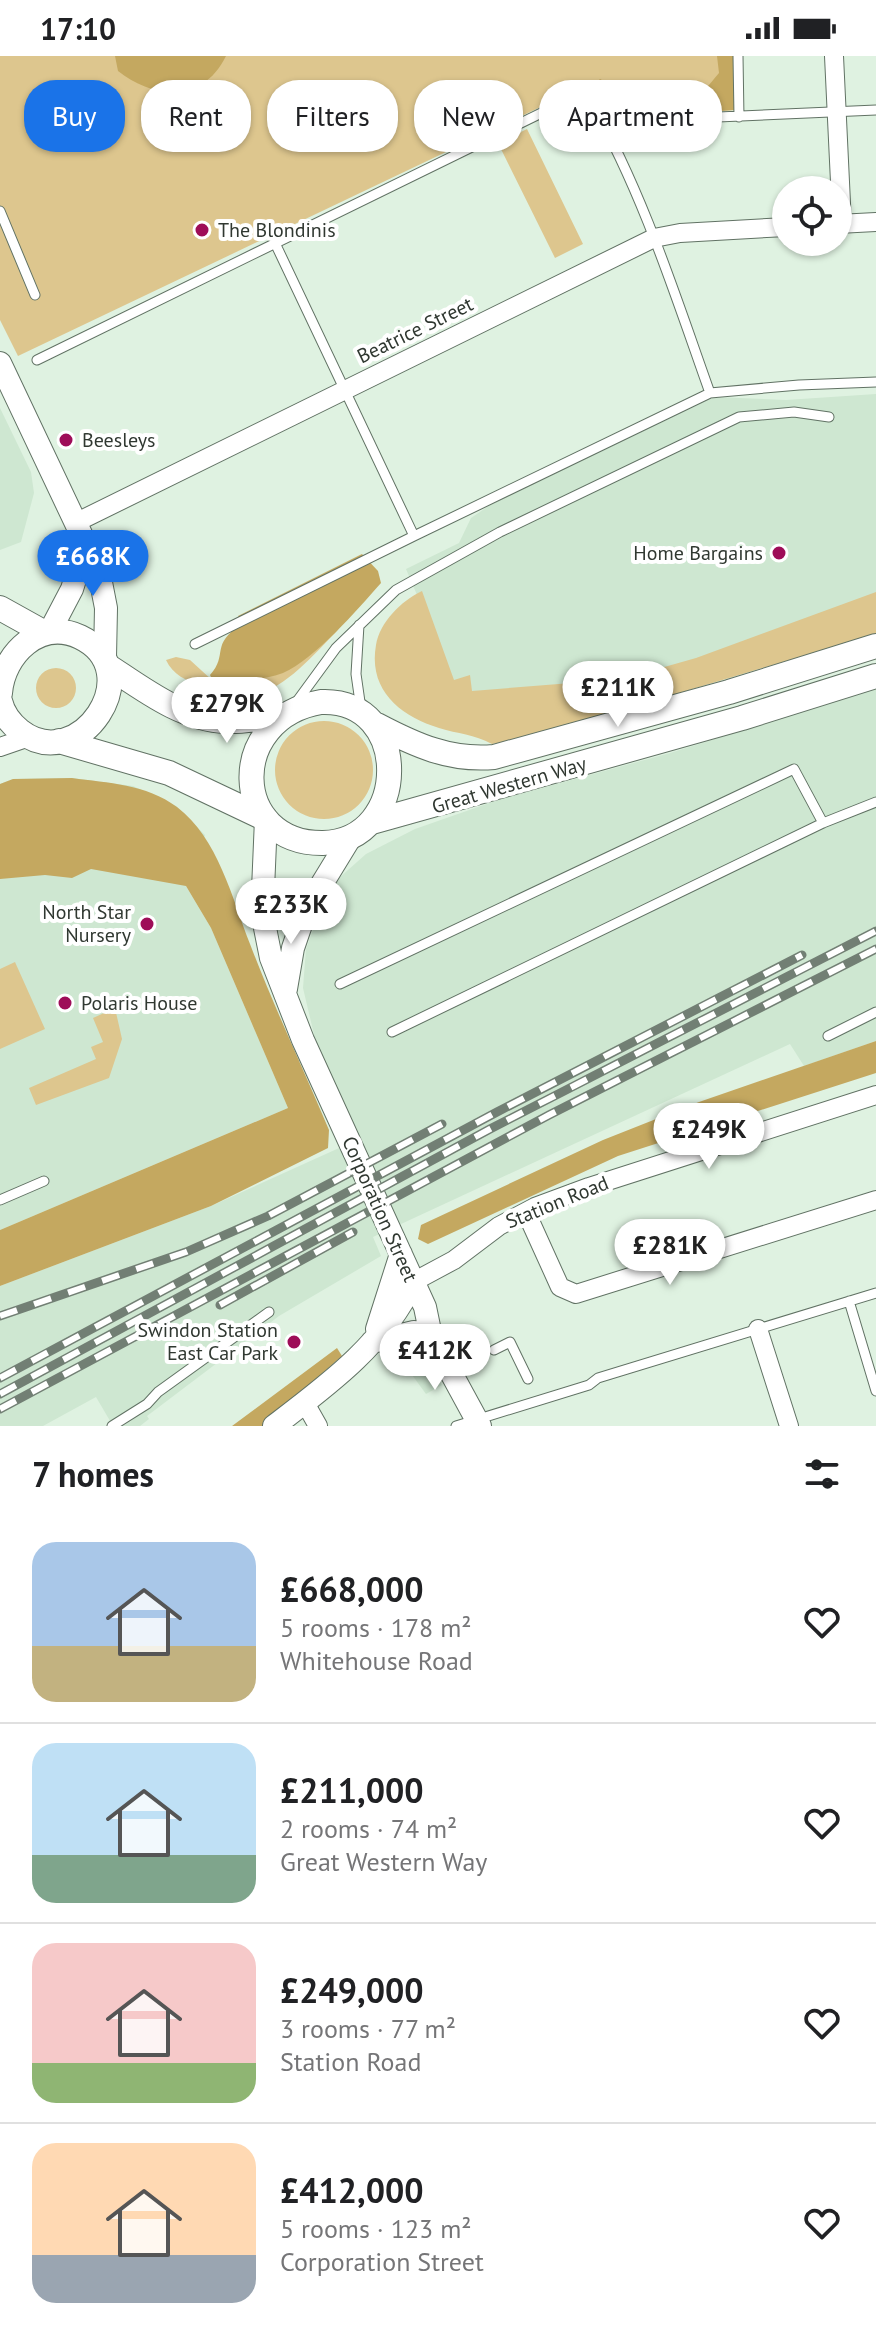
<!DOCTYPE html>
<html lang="en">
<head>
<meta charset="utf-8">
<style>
	body { margin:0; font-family:"PT Sans",sans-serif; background:#f2f2f2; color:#202124; height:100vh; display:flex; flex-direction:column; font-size:30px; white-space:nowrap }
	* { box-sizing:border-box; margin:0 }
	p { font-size:26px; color:#757577 }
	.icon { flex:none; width:44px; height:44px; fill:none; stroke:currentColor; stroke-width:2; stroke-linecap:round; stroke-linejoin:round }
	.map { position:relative; height:1370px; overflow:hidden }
	.panel { display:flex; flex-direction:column; background:#fff; flex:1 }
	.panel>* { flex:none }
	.guide { position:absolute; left:24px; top:24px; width:828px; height:72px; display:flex; gap:16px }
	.tools { position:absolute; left:772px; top:120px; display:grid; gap:16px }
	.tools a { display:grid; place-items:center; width:80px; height:80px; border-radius:50%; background:#fff; box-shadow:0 2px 6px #0004; font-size:40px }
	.price { position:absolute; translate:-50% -68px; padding:0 18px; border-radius:28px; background:#fff; color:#222; font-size:26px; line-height:52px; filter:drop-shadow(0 2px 4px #0008) }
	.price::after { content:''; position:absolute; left:50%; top:48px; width:24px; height:18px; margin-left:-12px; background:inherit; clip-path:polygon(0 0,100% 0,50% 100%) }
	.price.current { background:#1a73e8; color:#fff }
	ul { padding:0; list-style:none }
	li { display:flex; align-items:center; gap:24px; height:200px; padding:0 32px }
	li+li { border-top:2px solid #e0e0e0 }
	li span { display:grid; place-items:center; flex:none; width:224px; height:160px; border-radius:24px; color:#555 }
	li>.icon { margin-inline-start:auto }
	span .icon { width:96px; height:96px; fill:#fffc; stroke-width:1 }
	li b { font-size:34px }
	h2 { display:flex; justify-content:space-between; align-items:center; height:96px; padding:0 32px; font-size:34px }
	.pill { padding:0 28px; border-radius:32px; background:#fff; box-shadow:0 2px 6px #0004; font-size:28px; line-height:72px }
	.pill.current { background:#1a73e8; color:#fff }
	.status { display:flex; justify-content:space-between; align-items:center; height:56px; padding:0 40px; background:#fff; direction:ltr }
	.status svg { height:22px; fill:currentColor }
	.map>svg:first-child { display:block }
	.built { fill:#cee7d1 }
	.green { fill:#ddc68e }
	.forest { fill:#c4a860 }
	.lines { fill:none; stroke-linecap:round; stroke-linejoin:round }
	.service-casing { stroke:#617264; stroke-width:11 }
	.minor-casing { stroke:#617264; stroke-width:20 }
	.tertiary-casing { stroke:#617264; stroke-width:24 }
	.secondary-casing { stroke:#617264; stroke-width:26 }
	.service { stroke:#fff; stroke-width:9 }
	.minor { stroke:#fff; stroke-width:18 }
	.tertiary { stroke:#fff; stroke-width:22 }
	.secondary { stroke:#fff; stroke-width:24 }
	.rail-casing { stroke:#727f74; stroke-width:9 }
	.rail { stroke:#fff; stroke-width:6; stroke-dasharray:18; stroke-linecap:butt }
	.poi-dot { fill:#9e0d58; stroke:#fff; stroke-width:3 }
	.labels { text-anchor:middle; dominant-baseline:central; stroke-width:8; stroke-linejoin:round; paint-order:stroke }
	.poi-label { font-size:20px; fill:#303831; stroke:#fff; text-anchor:start }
	.street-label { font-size:20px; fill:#303831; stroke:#fff }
</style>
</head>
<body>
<div class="status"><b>17:10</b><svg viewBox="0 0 49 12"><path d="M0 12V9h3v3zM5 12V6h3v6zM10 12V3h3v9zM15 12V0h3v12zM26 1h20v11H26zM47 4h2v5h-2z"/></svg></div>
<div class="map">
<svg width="876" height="1370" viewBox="0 0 876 1370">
	<rect width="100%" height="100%" fill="#dff2e1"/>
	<!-- built -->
	<path class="built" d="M876 338V553L489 672 382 596 420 546 406 513 459 487 471 462 490 449 714 341 786 344Z
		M0 352 31 416 34 437 21 486 0 494Z
		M876 633V985L804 1010 790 988 373 1181 381 1200 279 1260 147 1360 149 1363 140 1370H113L96 1341 43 1370H0V1230L211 1150 359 1083 316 987 303 932 306 893 320 854 339 822 366 798 415 773 498 744 670 697Z
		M72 722 133 730 176 750 205 779 186 830 211 872 288 1052 0 1174V728L13 723Z
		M411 1285 442 1329 426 1338 396 1297Z"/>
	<!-- green -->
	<path class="green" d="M0 0H734L735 54 607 62 586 37H570L18 300 0 264Z
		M527 73 583 188 555 202 498 87Z
		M422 535 454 624 470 619 472 635 622 623 696 602 876 536V578L539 679 492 688C474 678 458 678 439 672 400 660 368 634 376 589 380 566 401 545 422 535Z
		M339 573C299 613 264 662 200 630 186 624 173 619 166 604L176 601 190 604 213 625 252 623 284 616Z
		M36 632a20 20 0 1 1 40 0a20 20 0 1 1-40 0Z
		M275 714a49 49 0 1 1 98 0a49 49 0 1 1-98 0Z
		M15 906 45 973 0 993V913Z
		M115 952 122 983 109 1022 36 1049 29 1032 96 1003 91 991 103 986 93 962Z"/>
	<!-- forest -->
	<path class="forest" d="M115 0H226C203 47 155 44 118 15Z
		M717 0H734L735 54 607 62 586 37 600 23C629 40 664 53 697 39 705 35 713 24 719 17Z
		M362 498 378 515 381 527C357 554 315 603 283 617 262 625 235 624 213 625L210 619C229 598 209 589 242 568L238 560Z
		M72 722C108 727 146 728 177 751 218 782 232 842 250 888 274 951 303 1012 329 1074L328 1092 211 1150 0 1230V1174L288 1052 211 872 186 830 91 813 72 822 45 819 0 823V728L13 723Z
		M876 985V1017L618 1100 428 1188 418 1183 421 1169 603 1084 699 1046Z
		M337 1292 342 1300 262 1370H232Z"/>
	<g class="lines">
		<defs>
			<path id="service" d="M738 0 739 61
				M603 66 876 54
				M0 155 35 239
				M37 304 574 41 591 46C643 137 675 239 710 337
				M414 480 710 337 799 329 876 326
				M359 569 356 618 361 653
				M195 588 414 480 275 187
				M295 648 336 592 396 534 500 476 739 361 794 356 829 361
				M340 928 794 713 823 767
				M392 976 823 767 876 746
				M828 980 876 956
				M0 1144 44 1125
				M849 1245 876 1335
				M494 1294 510 1286 528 1323
				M451 1317 469 1307
				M112 1370 147 1348 158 1336 269 1256
				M456 1370 589 1329 598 1322 876 1237"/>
			<path id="minor" d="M834 0 842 168
				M838 168 876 166
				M77 466 654 182 680 177 786 171
				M0 691 29 681
				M526 1156 560 1231 576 1238 876 1144
				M413 1226 454 1204 499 1170 535 1151 589 1131 876 1039
				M758 1273 789 1370
				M305 1347 318 1370"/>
			<path id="tertiary" d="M0 307 99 516 106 552 105 601
				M50 575 72 533 86 488
				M266 763 262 857 271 902 303 984 425 1251 431 1280 480 1370
				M286 933 293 892 306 854 350 782
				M377 1273 401 1198
				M372 1286 414 1276 431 1280
				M274 1370C328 1329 384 1288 413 1226"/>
			<path id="secondary" d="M0 552 45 577
				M108 610C143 633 183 664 226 665 244 666 264 662 282 659
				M0 637C3 598 40 562 80 581 151 615 79 721 20 675 10 667 3 658 0 645
				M321 646C412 642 411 785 323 787 230 788 226 662 321 646Z
				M377 669C415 689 450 705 494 701L729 636 876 590
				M59 685 169 717 266 763
				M372 766 742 662 876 620"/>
		</defs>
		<!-- service casing -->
		<use href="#service" class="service-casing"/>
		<!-- minor casing -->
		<use href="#minor" class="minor-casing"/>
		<!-- tertiary casing -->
		<use href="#tertiary" class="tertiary-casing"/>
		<!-- secondary casing -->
		<use href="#secondary" class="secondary-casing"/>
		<!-- service -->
		<use href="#service" class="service"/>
		<!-- minor -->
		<use href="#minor" class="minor"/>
		<!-- tertiary -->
		<use href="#tertiary" class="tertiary"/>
		<!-- secondary -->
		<use href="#secondary" class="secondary"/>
		<defs>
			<path id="rail" d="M220 1249 353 1176
				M0 1260 186 1196 268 1160 442 1068
				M0 1322 497 1056 802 899
				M0 1338 490 1073 876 875
				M0 1353 549 1059 876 893"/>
		</defs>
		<!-- rail casing -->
		<use href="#rail" class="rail-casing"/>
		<!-- rail -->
		<use href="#rail" class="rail"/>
	</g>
	<!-- markers -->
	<g class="poi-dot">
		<circle cx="202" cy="174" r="8"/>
		<circle cx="66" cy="384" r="8"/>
		<circle cx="779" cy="497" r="8"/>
		<circle cx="147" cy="868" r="8"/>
		<circle cx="65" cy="947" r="8"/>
		<circle cx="294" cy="1286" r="8"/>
	</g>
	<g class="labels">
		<!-- poi labels -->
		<g class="poi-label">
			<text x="218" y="174">The Blondinis</text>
			<text x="82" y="384">Beesleys</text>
			<text x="763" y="497" text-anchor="end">Home Bargains</text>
			<text x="131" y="856" text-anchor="end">North Star<tspan x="131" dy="23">Nursery</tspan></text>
			<text x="81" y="947">Polaris House</text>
			<text x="278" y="1274" text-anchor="end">Swindon Station<tspan x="278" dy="23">East Car Park</tspan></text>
		</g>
		<!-- street labels -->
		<g class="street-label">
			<text transform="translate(415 274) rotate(-26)">Beatrice Street</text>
			<text transform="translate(509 729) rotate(-16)">Great Western Way</text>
			<text transform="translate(557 1146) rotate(-22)">Station Road</text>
			<text transform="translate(380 1153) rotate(66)">Corporation Street</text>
		</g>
	</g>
</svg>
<div class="tools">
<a><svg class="icon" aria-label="locate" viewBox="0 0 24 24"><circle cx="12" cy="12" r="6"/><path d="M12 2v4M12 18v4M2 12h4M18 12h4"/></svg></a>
</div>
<b class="price current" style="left:93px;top:542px">£668K</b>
<b class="price" style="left:618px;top:673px">£211K</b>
<b class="price" style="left:227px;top:689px">£279K</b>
<b class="price" style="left:291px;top:890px">£233K</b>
<b class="price" style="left:709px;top:1115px">£249K</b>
<b class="price" style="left:670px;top:1231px">£281K</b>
<b class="price" style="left:435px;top:1336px">£412K</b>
<div class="guide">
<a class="pill current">Buy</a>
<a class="pill">Rent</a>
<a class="pill">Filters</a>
<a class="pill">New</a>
<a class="pill">Apartment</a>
</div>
</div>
<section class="panel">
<h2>7 homes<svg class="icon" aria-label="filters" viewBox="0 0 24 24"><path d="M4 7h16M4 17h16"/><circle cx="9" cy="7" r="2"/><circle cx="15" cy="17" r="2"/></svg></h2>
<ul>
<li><span style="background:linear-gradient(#a9c7e8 65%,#c2b280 0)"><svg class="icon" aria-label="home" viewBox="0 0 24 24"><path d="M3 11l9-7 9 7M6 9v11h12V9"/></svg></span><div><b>£668,000</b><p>5 rooms · 178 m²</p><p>Whitehouse Road</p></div><svg class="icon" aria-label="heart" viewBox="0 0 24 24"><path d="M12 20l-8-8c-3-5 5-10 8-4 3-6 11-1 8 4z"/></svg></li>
<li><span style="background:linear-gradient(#bfe0f5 70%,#7fa58c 0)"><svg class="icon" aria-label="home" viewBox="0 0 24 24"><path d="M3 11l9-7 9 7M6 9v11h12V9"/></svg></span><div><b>£211,000</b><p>2 rooms · 74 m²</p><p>Great Western Way</p></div><svg class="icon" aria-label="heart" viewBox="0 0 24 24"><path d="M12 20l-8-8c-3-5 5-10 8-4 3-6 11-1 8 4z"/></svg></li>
<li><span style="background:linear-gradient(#f6c9c9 75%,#8fb573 0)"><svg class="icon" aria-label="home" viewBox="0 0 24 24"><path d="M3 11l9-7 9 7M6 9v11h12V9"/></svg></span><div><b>£249,000</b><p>3 rooms · 77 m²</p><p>Station Road</p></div><svg class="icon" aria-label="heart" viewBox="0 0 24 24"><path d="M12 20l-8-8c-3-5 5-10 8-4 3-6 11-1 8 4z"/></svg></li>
<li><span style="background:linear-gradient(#ffd9b3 70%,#9aa5b1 0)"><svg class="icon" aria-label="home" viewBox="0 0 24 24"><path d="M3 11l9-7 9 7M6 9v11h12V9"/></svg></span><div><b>£412,000</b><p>5 rooms · 123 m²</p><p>Corporation Street</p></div><svg class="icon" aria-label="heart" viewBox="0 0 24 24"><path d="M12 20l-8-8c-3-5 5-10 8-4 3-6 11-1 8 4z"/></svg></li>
</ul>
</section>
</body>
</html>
